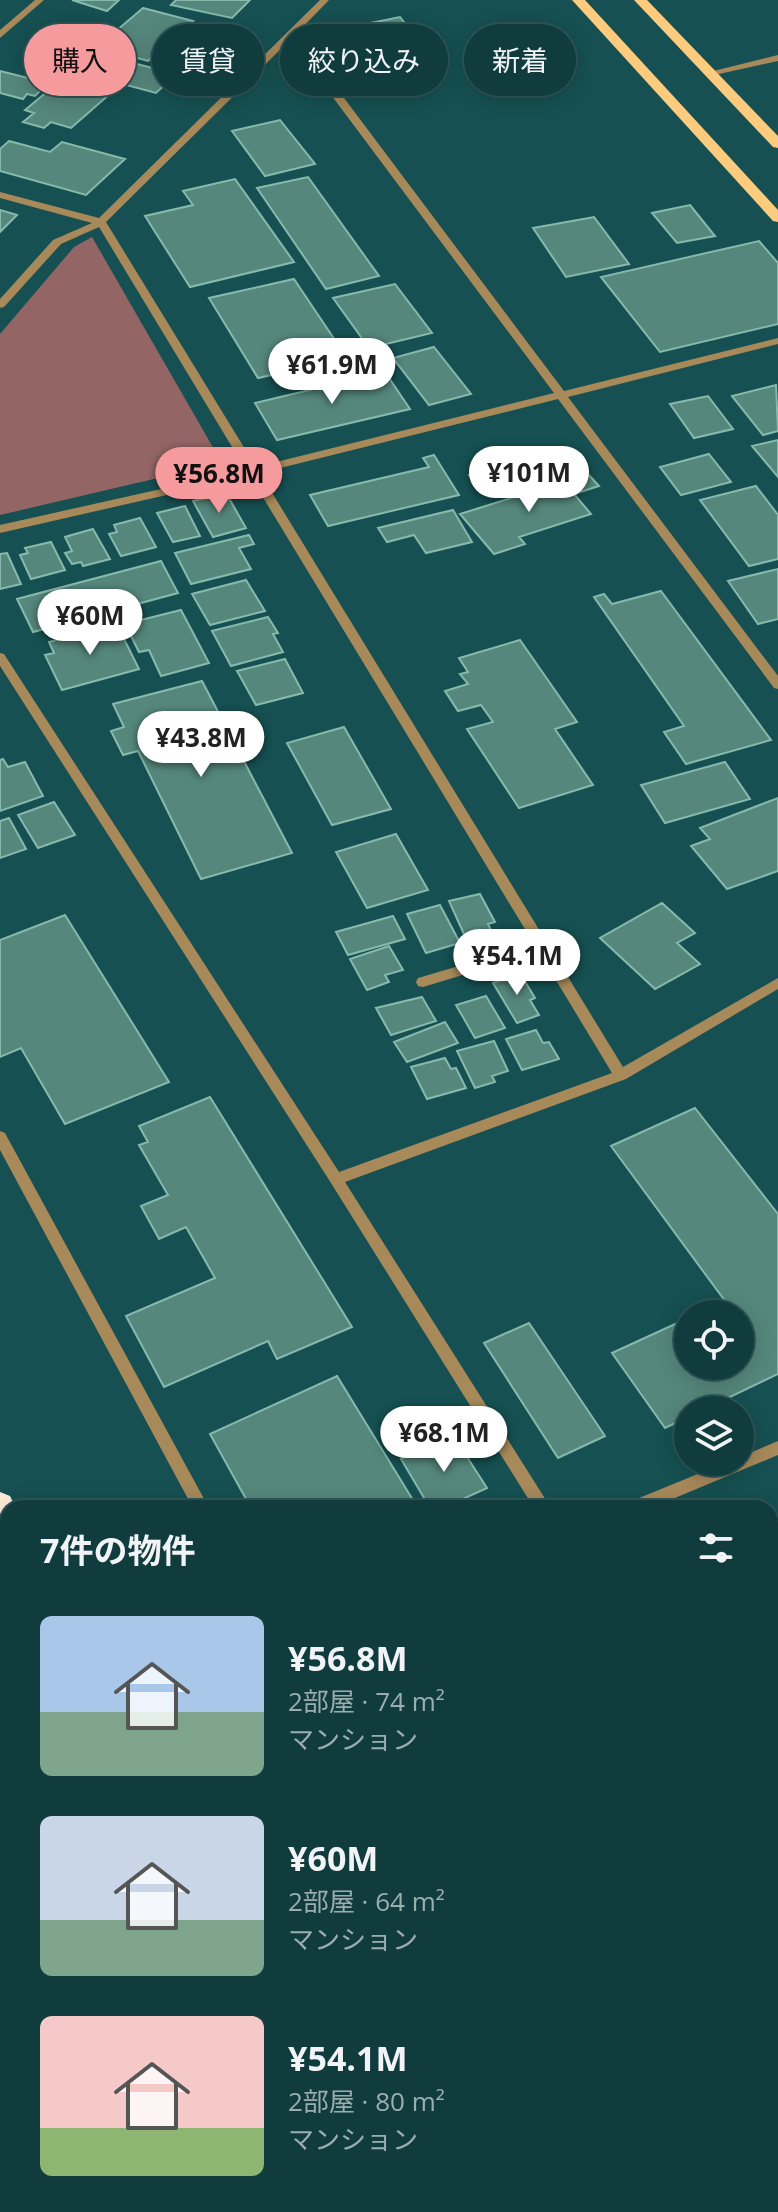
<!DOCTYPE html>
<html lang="ja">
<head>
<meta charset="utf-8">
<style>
	body { margin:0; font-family:"Open Sans","Noto Sans JP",sans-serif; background:#1e4749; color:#f1f3f6; height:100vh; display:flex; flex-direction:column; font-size:30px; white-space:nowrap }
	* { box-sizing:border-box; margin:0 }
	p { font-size:26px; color:#9cadb0 }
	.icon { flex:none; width:44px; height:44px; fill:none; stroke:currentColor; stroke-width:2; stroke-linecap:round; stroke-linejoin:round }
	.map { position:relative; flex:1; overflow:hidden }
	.details { position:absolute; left:0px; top:1500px; width:778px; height:712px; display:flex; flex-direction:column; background:#103c3e; border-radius:24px 24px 0 0; box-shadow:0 4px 20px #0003,0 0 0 2px #305658 }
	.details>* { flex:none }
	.banner { position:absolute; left:24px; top:24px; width:730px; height:72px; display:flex; gap:16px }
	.controls { position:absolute; left:674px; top:1300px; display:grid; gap:16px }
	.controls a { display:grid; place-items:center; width:80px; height:80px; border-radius:50%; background:#103c3e; box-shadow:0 4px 20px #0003,0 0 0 2px #305658; font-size:40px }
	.price { position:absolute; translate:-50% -68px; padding:0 18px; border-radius:28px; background:#fff; color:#222; font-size:26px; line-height:52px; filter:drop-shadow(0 2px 4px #0008) }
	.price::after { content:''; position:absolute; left:50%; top:48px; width:24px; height:18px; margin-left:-12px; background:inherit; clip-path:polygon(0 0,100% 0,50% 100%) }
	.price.active { background:#f59b9d; color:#111 }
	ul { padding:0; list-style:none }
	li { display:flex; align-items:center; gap:24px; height:200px; padding:0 40px }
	li span { display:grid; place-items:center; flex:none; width:224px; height:160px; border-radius:12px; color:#555 }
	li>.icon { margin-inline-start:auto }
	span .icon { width:96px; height:96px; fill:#fffc; stroke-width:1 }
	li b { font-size:34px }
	h2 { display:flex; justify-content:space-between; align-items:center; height:96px; padding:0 40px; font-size:34px }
	.chip { padding:0 28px; border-radius:36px; background:#103c3e; box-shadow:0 4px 20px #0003,0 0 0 2px #305658; font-size:28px; line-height:72px }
	.chip.active { background:#f59b9d; color:#111 }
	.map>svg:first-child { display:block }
	.green { fill:#946565 }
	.building { fill:#55877c; stroke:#86baad; stroke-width:2 }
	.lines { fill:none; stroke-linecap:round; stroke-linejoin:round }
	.minor { fill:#a7895a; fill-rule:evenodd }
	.major { fill:#fccb7e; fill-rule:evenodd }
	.highway { fill:#fcedd8; fill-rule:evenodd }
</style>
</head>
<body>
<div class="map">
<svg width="778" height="2212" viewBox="0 0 778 2212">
	<rect width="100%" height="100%" fill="#165052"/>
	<!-- green -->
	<path class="green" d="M92 237 222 463 0 515V334L74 247Z"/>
	<!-- building -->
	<path class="building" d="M72 0H119L107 11Z
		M176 0H250L232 18 171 5Z
		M143 8 193 21 148 61 97 47Z
		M400 17 440 68 396 77 405 87 377 93 331 31Z
		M90 52 176 74 156 93 70 70Z
		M0 71 48 83 35 96 27 94 23 99 0 93Z
		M62 79 111 93 71 128 51 122 44 128 23 122 34 113 25 110Z
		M280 120 315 164 265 176 232 131Z
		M9 141 50 152 62 142 125 159 86 195 0 171V149Z
		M308 177 379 276 326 289 257 188Z
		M235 179 294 262 190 287 145 216 193 205 183 191Z
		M690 205 715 236 677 243 652 213Z
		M0 210 17 215 0 232Z
		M594 217 629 264 566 277 533 228Z
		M759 241 778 263V324L660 352 601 277Z
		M294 279 347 358 258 378 209 298Z
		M395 284 432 333 369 348 333 298Z
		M434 347 471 394 429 405 393 358Z
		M385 372 410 409 277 440 255 403Z
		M776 385 778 431 763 435 732 396Z
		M708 396 733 429 694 438 670 404Z
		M778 440V477L752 446Z
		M521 452 539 478 480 492 469 475 499 468 493 459Z
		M709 454 731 482 681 495 660 467Z
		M434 455 459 495 328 526 310 495 429 467 423 458Z
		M588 474 599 486 574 494 591 514 519 537 525 544 494 554 460 514Z
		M756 486 778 515V559L749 566 700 500Z
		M226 493 246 528 213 537 193 501Z
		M185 506 200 536 173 542 157 513Z
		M453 510 472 542 426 553 414 535 387 542 378 528Z
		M140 518 156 547 121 556 109 534 117 532 114 525Z
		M93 529 110 559 83 566 81 562 72 564 65 553 72 551 65 537Z
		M249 535 254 544 239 548 251 569 191 584 175 553Z
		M51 542 65 570 31 579 20 555 28 553 25 548Z
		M7 553 21 584 0 589V554Z
		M161 561 178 593 33 632 17 599Z
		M778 569V619L758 624 728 581Z
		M246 580 265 611 210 625 192 594Z
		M661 591 771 740 686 764 664 732 684 726 594 597 604 594 612 604Z
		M181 610 209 663 161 676 149 650 139 652 125 624Z
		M268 617 278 633 273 634 283 652 231 666 212 631Z
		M117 625 139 669 62 690 45 655 54 653 49 642Z
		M520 640 577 722 555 729 593 785 519 808 467 729 493 722 481 705 458 711 445 691 468 684 460 674 468 672 459 658Z
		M285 659 303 693 256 705 237 671Z
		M202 681 292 853 201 879 138 751 123 755 111 731 124 727 113 704Z
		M344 727 391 809 332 825 287 743Z
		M3 759 8 767 25 762 43 796 0 811V760Z
		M725 762 750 799 665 823 641 785Z
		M778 798V871L727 889 691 846 710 839 700 828Z
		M54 802 75 835 38 848 18 815Z
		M9 818 26 849 0 858V821Z
		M396 834 428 890 367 908 336 852Z
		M480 894 495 922 488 924 494 937 468 943 449 901Z
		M662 903 695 933 677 943 700 964 655 989 600 938Z
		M440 905 460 943 426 953 407 914Z
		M65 915 169 1082 65 1124 21 1048 0 1057V940Z
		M393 916 405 939 348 955 336 932Z
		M389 946 403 970 385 975 389 982 367 990 350 959Z
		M520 973 535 998 530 1000 539 1015 517 1023 493 983Z
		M486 996 505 1028 475 1038 456 1005Z
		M422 997 436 1021 391 1035 376 1008Z
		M445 1022 458 1043 407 1062 394 1042Z
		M536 1030 543 1043 549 1042 559 1059 522 1070 506 1039Z
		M494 1041 508 1071 492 1076 495 1082 475 1088 457 1051Z
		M445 1058 451 1069 456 1068 466 1088 427 1099 411 1067Z
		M210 1097 352 1327 277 1359 268 1341 164 1387 126 1316 215 1278 186 1227 159 1239 141 1206 168 1195 139 1145 148 1142 139 1126Z
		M695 1108 778 1214V1374L703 1410H688V1417L665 1428 612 1353 688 1318V1366H740V1314H696L725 1301 611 1146Z
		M529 1323 605 1436 558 1458 484 1343Z
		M337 1376 413 1500 397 1508H251L210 1434Z
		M453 1435 487 1488 443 1508H430L401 1459Z
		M778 1657V1723L770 1710V1661Z
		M778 1786V1870L770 1873V1789Z
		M770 2033 778 2048V2107L770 2111Z"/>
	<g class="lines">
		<!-- minor -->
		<path class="minor" d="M35 0H44L0 38V30Z
			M320 0H329L296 34 564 391 778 338V344L568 397 778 676V689L774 688 558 399 260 473 623 1067 778 978V989L626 1079 345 1182 551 1508H534L331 1183 0 666V653L4 654 339 1172 612 1073 539 952 423 987 418 986 416 982 418 978 534 944 250 476 0 533V525L246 470 99 227 61 244 4 307 0 308V299L53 240 92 223 0 198V192L99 218ZM290 40 554 393 256 467 106 222Z
			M778 55V61L710 76 705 73Z
			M0 1131 5 1133 209 1508H193L0 1150Z
			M778 1441V1455L651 1508H625L627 1503 727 1462H740V1457Z
			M778 1575V1590L770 1593V1578Z
			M8 1761V1778L0 1781V1764Z
			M8 1900V1918L0 1921V1903Z
			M0 2068 8 2073V2101L0 2096Z
			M778 2150V2169L770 2172V2153Z
			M60 2204H80L84 2212H64Z
			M612 2204H696L690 2212H606Z"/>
		<!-- major -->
		<path class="major" d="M572 0H585L778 210V222L773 221Z
			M634 0H647L778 136V148L773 147Z"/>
		<!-- highway -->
		<path class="highway" d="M0 1492 10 1496 16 1508H8V1531L0 1528Z
			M0 1814 8 1817V1857L0 1854Z
			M186 2204H219L222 2212H189Z
			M403 2204H437L440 2212H406Z"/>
	</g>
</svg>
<div class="controls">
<a><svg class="icon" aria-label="locate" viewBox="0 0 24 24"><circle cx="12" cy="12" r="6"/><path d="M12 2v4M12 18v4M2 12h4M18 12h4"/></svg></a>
<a><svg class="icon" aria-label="layers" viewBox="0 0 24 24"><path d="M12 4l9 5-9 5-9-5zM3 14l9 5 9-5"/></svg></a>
</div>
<b class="price" style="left:332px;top:406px">¥61.9M</b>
<b class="price" style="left:529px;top:514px">¥101M</b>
<b class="price active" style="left:219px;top:515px">¥56.8M</b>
<b class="price" style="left:90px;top:657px">¥60M</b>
<b class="price" style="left:201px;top:779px">¥43.8M</b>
<b class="price" style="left:517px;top:997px">¥54.1M</b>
<b class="price" style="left:444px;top:1474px">¥68.1M</b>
<div class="banner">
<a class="chip active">購入</a>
<a class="chip">賃貸</a>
<a class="chip">絞り込み</a>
<a class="chip">新着</a>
</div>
<section class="details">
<h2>7件の物件<svg class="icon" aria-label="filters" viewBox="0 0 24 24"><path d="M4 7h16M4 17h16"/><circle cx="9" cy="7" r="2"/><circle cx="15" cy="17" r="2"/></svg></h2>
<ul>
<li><span style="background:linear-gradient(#a9c7e8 60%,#7fa58c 0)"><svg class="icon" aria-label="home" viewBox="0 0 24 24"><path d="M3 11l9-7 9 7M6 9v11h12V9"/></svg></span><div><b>¥56.8M</b><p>2部屋 · 74 m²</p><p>マンション</p></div></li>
<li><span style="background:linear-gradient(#c9d6e8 65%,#7fa58c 0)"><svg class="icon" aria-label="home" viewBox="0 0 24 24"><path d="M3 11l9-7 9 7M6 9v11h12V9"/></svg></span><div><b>¥60M</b><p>2部屋 · 64 m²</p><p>マンション</p></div></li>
<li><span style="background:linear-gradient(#f6c9c9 70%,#8fb573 0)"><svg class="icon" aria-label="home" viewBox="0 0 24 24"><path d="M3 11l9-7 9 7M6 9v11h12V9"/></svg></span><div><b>¥54.1M</b><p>2部屋 · 80 m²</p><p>マンション</p></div></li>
</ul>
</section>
</div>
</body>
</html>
